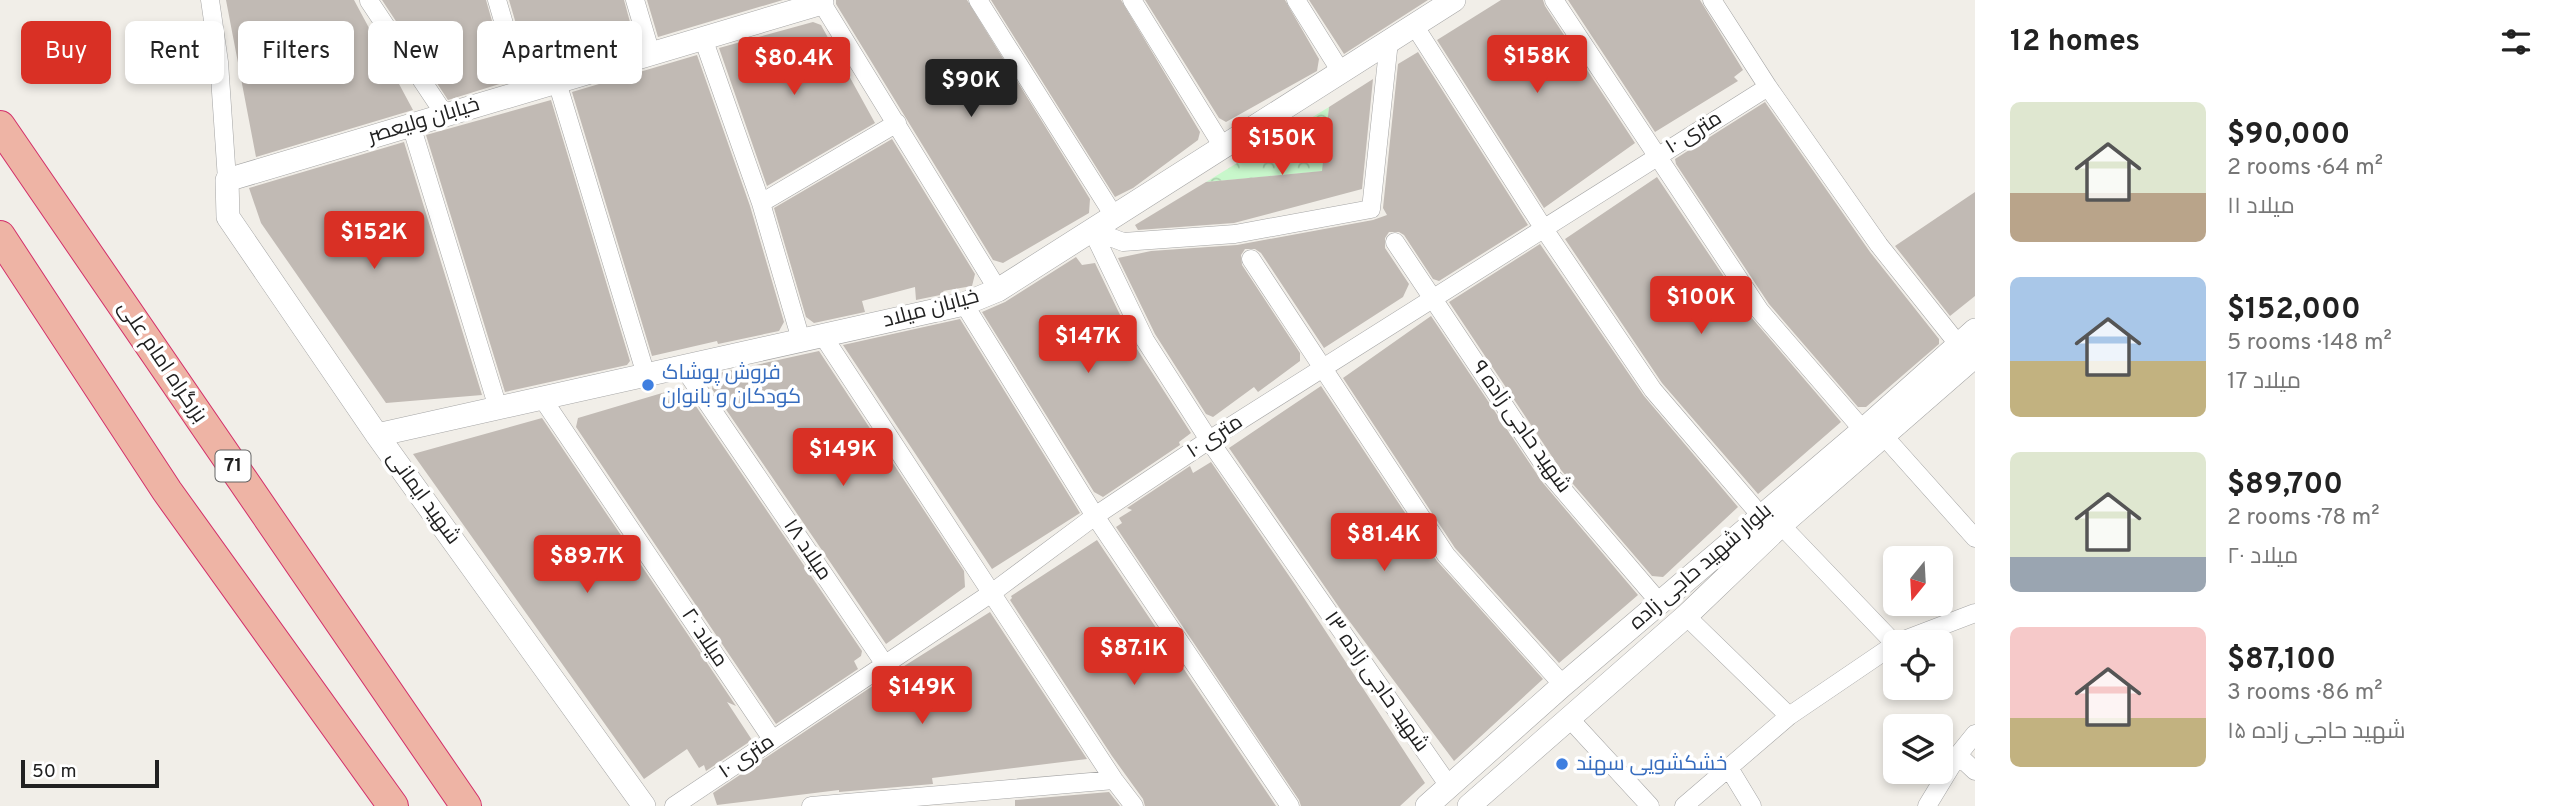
<!DOCTYPE html>
<html lang="en">
<head>
<meta charset="utf-8">
<style>
	body { margin:0; font-family:Overpass,Cairo,sans-serif; background:#f2f2f2; color:#222; height:100vh; display:flex; flex-direction:column; font-size:26px; white-space:nowrap }
	* { box-sizing:border-box; margin:0 }
	p { font-size:23px; color:#767676 }
	.icon { flex:none; width:38px; height:38px; fill:none; stroke:currentColor; stroke-width:2; stroke-linecap:round; stroke-linejoin:round }
	.map { position:relative; flex:1; overflow:hidden }
	.side { display:flex; flex-direction:column; background:#fff; width:595px }
	.side>* { flex:none }
	.banner { position:absolute; left:21px; top:21px; width:665px; height:63px; display:flex; gap:14px }
	.needle { width:46px; rotate:198deg }
	.controls { position:absolute; left:1883px; top:546px; display:grid; gap:14px }
	.controls a { display:grid; place-items:center; width:70px; height:70px; border-radius:10px; background:#fff; box-shadow:0 4px 10px #0003; font-size:35px }
	.scale { position:absolute; left:21px; bottom:18px; width:138px; box-sizing:border-box; padding-left:7px; border:4px solid #212121; border-top:0; font-size:19px; line-height:24px; white-space:nowrap; color:#212121; -webkit-text-stroke:5px #fff; paint-order:stroke }
	.price { position:absolute; translate:-50% -60px; padding:0 16px; border-radius:7px; background:#d93025; color:#fff; font-size:23px; line-height:46px; filter:drop-shadow(0 2px 4px #0008) }
	.price::after { content:''; position:absolute; left:50%; top:42px; width:21px; height:16px; margin-left:-10px; background:inherit; clip-path:polygon(0 0,100% 0,50% 100%) }
	.price.current { background:#222; color:#fff }
	ul { padding:0; list-style:none }
	li { display:flex; align-items:center; gap:21px; height:175px; padding:0 35px }
	li span { display:grid; place-items:center; flex:none; width:196px; height:140px; border-radius:10px; color:#555 }
	li>.icon { margin-inline-start:auto }
	span .icon { width:84px; height:84px; fill:#fffc; stroke-width:1 }
	li b { font-size:30px }
	h2 { display:flex; justify-content:space-between; align-items:center; height:84px; padding:0 35px; font-size:30px }
	.tag { padding:0 24px; border-radius:10px; background:#fff; box-shadow:0 4px 10px #0003; font-size:24px; line-height:63px }
	.tag.current { background:#d93025; color:#fff }
	main { display:flex; flex:1; min-height:0 }
	.map>svg:first-child { display:block }
	.park { fill:url(#park-crowns) }
	.building { fill:#c1bab4 }
	.lines { fill:none; stroke-linecap:round; stroke-linejoin:round }
	.minor-casing { stroke:#a5a5a5; stroke-width:19 }
	.tertiary-casing { stroke:#a5a5a5; stroke-width:24 }
	.trunk-casing { stroke:#d3306a; stroke-width:32 }
	.minor { stroke:#fff; stroke-width:18 }
	.tertiary { stroke:#fff; stroke-width:23 }
	.trunk { stroke:#eeb4a5; stroke-width:30 }
	.shop-dot { fill:#3f7fe0; stroke:#fff; stroke-width:2.5 }
	.labels { text-anchor:middle; dominant-baseline:central; stroke-width:7; stroke-linejoin:round; paint-order:stroke }
	.shield { fill:#fff; stroke:#646464; stroke-width:2 }
	.shield-label { font-size:19px; font-weight:bold; fill:#212121 }
	.street-label { font-size:21px; fill:#212121; stroke:#fff }
	.shop-label { font-size:21px; fill:#366cbe; stroke:#fff; text-anchor:start }
</style>
</head>
<body>
<main>
<div class="map">
<svg width="1975" height="806" viewBox="0 0 1975 806">
	<defs>
		<pattern id="park-crowns" width="20" height="18" patternUnits="userSpaceOnUse" patternTransform="scale(1.75)"><rect width="20" height="18" fill="#c8f7cb"/><path d="M2 6a3 3 0 1 1 6 0M12 15a3 3 0 1 1 6 0" fill="none" stroke="#acd3ae"/></pattern>
	</defs>
	<rect width="100%" height="100%" fill="#f1eee8"/>
	<!-- park -->
	<path class="park" d="M1329 107 1324 157 1325 171 1206 182Z"/>
	<!-- building -->
	<path class="building" d="M226 0H354L413 110 256 157Z
		M382 0H486L504 63 499 60 506 82 448 100Z
		M509 0H624L636 44 531 75Z
		M647 0H783L658 37Z
		M836 0H967L1090 199 1089 213 1003 263 993 260 836 4Z
		M991 0H1121L1200 132 1198 140 1133 188 1115 197Z
		M1145 0H1285L1319 59 1317 71 1226 122 1219 118Z
		M1309 0H1428L1344 54Z
		M1501 0H1543L1545 6 1635 143 1544 208 1437 40Z
		M1568 0H1700L1743 70 1734 77 1738 81 1655 132Z
		M813 22 821 25 875 123 767 186 719 48Z
		M1418 52 1528 225 1439 281 1433 279 1404 235 1399 232H1389L1385 238V248L1409 284 1403 297 1324 348 1261 253 1255 249H1245L1241 255 1242 265 1300 353V361L1258 392 1254 387 1213 417 1206 414 1155 334 1118 258 1151 251 1237 245 1373 220 1387 215 1383 208 1398 64Z
		M697 55 750 206 784 322 779 331 718 344 717 341 652 356 572 92Z
		M1373 79 1362 189 1234 223 1138 230 1135 225 1206 182 1322 171 1329 107Z
		M551 100 630 361 627 365 505 392 426 135Z
		M1765 102 1870 252 1939 339V344L1866 407H1858L1769 304 1676 164 1675 159Z
		M892 139 975 274 972 286 943 291 945 294 916 300 915 287 862 301 865 312 814 323 806 317 774 208Z
		M404 142 482 395 386 403 261 223 249 188Z
		M1657 177 1751 317 1841 422 1758 494 1662 383 1565 239Z
		M1975 192V296L1950 316 1895 246Z
		M1540 244 1644 396 1738 507 1663 577 1652 576 1561 470 1449 302Z
		M1076 257 1082 265 1095 263 1135 346 1191 433 1179 442 1180 445 1103 497 1094 492 982 312 1005 302Z
		M1431 316 1543 483 1638 595 1559 663 1455 548 1343 378Z
		M960 319 1080 513 992 569 843 345Z
		M819 351 964 571 965 587 886 644 712 389 715 374Z
		M1321 386 1437 561 1543 679 1454 761 1341 610 1229 448Z
		M679 388 685 390 862 651 861 656 854 661 858 669 776 724 576 427 578 418Z
		M542 418 736 706 727 702 752 740 706 771 704 765 699 768 687 749 644 779 413 454Z
		M1211 462 1296 586 1425 783 1400 806H1301L1299 800 1116 527 1122 523 1119 518 1132 510 1127 508 1190 466 1193 473Z
		M1097 540 1276 806H1145L1143 799 1112 756 1010 600 1012 598 1011 596Z
		M990 612 1087 759 932 778 933 784 839 792V790L717 805 713 793 874 685Z
		M1109 792 1120 806H1015V800Z"/>
	<g class="lines">
		<defs>
			<path id="minor" d="M210 0 219 62 227 180
				M497 0 524 92
				M635 0 651 54
				M820 0 998 290
				M978 0 1114 216
				M1132 0 1223 147
				M1296 0 1341 72
				M1554 0 1760 311 1863 430
				M1712 0 1768 87 1879 245 1958 344
				M369 1 445 115
				M1414 25 1544 229 1653 390 1761 516
				M703 38 761 203 801 340
				M557 82 646 375
				M411 125 498 408
				M761 203 897 123
				M1092 230 1145 340 1209 440 1449 786
				M1092 230 1123 242 1235 234 1371 209 1389 41
				M1395 242 1552 477 1660 603
				M1251 259 1446 555 1563 685
				M964 304 1095 516 1290 806
				M823 336 1114 780 1134 806
				M683 367 884 663
				M542 398 772 739
				M1883 435 1975 538
				M1781 525 1895 644
				M1686 616 1789 716
				M1899 642 1975 613
				M1569 718 1650 806
				M1958 755 1975 771
				M1729 768 1752 806
				M674 806 993 592 1095 516 1209 440 1768 87
				M811 806 1114 780
				M1684 806 1789 716 1895 644
				M1927 806 1958 755 1975 734"/>
			<path id="tertiary" d="M377 435 964 304 998 290 1454 0
				M644 806 377 435 228 217 227 180 822 3
				M1427 806 1563 685 1863 430 1975 330
				M1469 806 1686 616 1781 525 1975 356"/>
			<path id="trunk" d="M0 126 466 806
				M0 236 167 491 393 806"/>
		</defs>
		<!-- minor casing -->
		<use href="#minor" class="minor-casing"/>
		<!-- tertiary casing -->
		<use href="#tertiary" class="tertiary-casing"/>
		<!-- trunk casing -->
		<use href="#trunk" class="trunk-casing"/>
		<!-- minor -->
		<use href="#minor" class="minor"/>
		<!-- tertiary -->
		<use href="#tertiary" class="tertiary"/>
		<!-- trunk -->
		<use href="#trunk" class="trunk"/>
	</g>
	<!-- markers -->
	<g class="shop-dot">
		<circle cx="648" cy="385" r="7"/>
		<circle cx="1562" cy="764" r="7"/>
	</g>
	<g class="labels">
		<!-- shield labels -->
		<rect class="shield" x="215.5" y="450.5" width="35" height="31" rx="5"/>
		<g class="shield-label">
			<text x="233" y="466">71</text>
		</g>
		<!-- street labels -->
		<g class="street-label">
			<text transform="translate(424 121) rotate(-17)">خیابان ولیعصر</text>
			<text transform="translate(1694 133) rotate(-32)">۱۰ متری</text>
			<text transform="translate(931 309) rotate(-15)">خیابان میلاد</text>
			<text transform="translate(162 362) rotate(56)">بزرگراه امام علی</text>
			<text transform="translate(1521 427) rotate(55)">شهید حاجی زاده ۹</text>
			<text transform="translate(1215 437) rotate(-33)">۱۰ متری</text>
			<text transform="translate(423 498) rotate(54)">شهید ایمانی</text>
			<text transform="translate(807 550) rotate(56)">میلاد ۱۸</text>
			<text transform="translate(1701 567) rotate(-41)">بلوار شهید حاجی زاده</text>
			<text transform="translate(704 638) rotate(56)">میلاد ۲۰</text>
			<text transform="translate(1376 682) rotate(55)">شهید حاجی زاده ۱۳</text>
			<text transform="translate(747 757) rotate(-34)">۱۰ متری</text>
		</g>
		<!-- shop labels -->
		<g class="shop-label">
			<text x="662" y="373">فروش پوشاک<tspan x="662" dy="24">کودکان و بانوان</tspan></text>
			<text x="1576" y="764">خشکشویی سهند</text>
		</g>
	</g>
</svg>
<div class="controls">
<a><svg class="needle" viewBox="-14 -14 28 28"><path d="M0-13l5 13h-10z" fill="#e53935"/><path d="M0 13l5-13h-10z" fill="#767676"/></svg></a>
<a><svg class="icon" aria-label="locate" viewBox="0 0 24 24"><circle cx="12" cy="12" r="6"/><path d="M12 2v4M12 18v4M2 12h4M18 12h4"/></svg></a>
<a><svg class="icon" aria-label="layers" viewBox="0 0 24 24"><path d="M12 4l9 5-9 5-9-5zM3 14l9 5 9-5"/></svg></a>
</div>
<div class="scale">50 m</div>
<b class="price" style="left:1537px;top:95px">$158K</b>
<b class="price" style="left:794px;top:97px">$80.4K</b>
<b class="price current" style="left:971px;top:119px">$90K</b>
<b class="price" style="left:1282px;top:177px">$150K</b>
<b class="price" style="left:374px;top:271px">$152K</b>
<b class="price" style="left:1701px;top:336px">$100K</b>
<b class="price" style="left:1088px;top:375px">$147K</b>
<b class="price" style="left:843px;top:488px">$149K</b>
<b class="price" style="left:1384px;top:573px">$81.4K</b>
<b class="price" style="left:587px;top:595px">$89.7K</b>
<b class="price" style="left:1134px;top:687px">$87.1K</b>
<b class="price" style="left:922px;top:726px">$149K</b>
<div class="banner">
<a class="tag current">Buy</a>
<a class="tag">Rent</a>
<a class="tag">Filters</a>
<a class="tag">New</a>
<a class="tag">Apartment</a>
</div>
</div>
<section class="side">
<h2>12 homes<svg class="icon" aria-label="filters" viewBox="0 0 24 24"><path d="M4 7h16M4 17h16"/><circle cx="9" cy="7" r="2"/><circle cx="15" cy="17" r="2"/></svg></h2>
<ul>
<li><span style="background:linear-gradient(#dfe7d0 65%,#b9a48a 0)"><svg class="icon" aria-label="home" viewBox="0 0 24 24"><path d="M3 11l9-7 9 7M6 9v11h12V9"/></svg></span><div><b>$90,000</b><p>2 rooms · 64 m²</p><p>میلاد ۱۱</p></div></li>
<li><span style="background:linear-gradient(#a9c7e8 60%,#c2b280 0)"><svg class="icon" aria-label="home" viewBox="0 0 24 24"><path d="M3 11l9-7 9 7M6 9v11h12V9"/></svg></span><div><b>$152,000</b><p>5 rooms · 148 m²</p><p>میلاد 17</p></div></li>
<li><span style="background:linear-gradient(#dfe7d0 75%,#9aa5b1 0)"><svg class="icon" aria-label="home" viewBox="0 0 24 24"><path d="M3 11l9-7 9 7M6 9v11h12V9"/></svg></span><div><b>$89,700</b><p>2 rooms · 78 m²</p><p>میلاد ۲۰</p></div></li>
<li><span style="background:linear-gradient(#f6c9c9 65%,#c2b280 0)"><svg class="icon" aria-label="home" viewBox="0 0 24 24"><path d="M3 11l9-7 9 7M6 9v11h12V9"/></svg></span><div><b>$87,100</b><p>3 rooms · 86 m²</p><p>شهید حاجی زاده ۱۵</p></div></li>
</ul>
</section>
</main>
</body>
</html>
